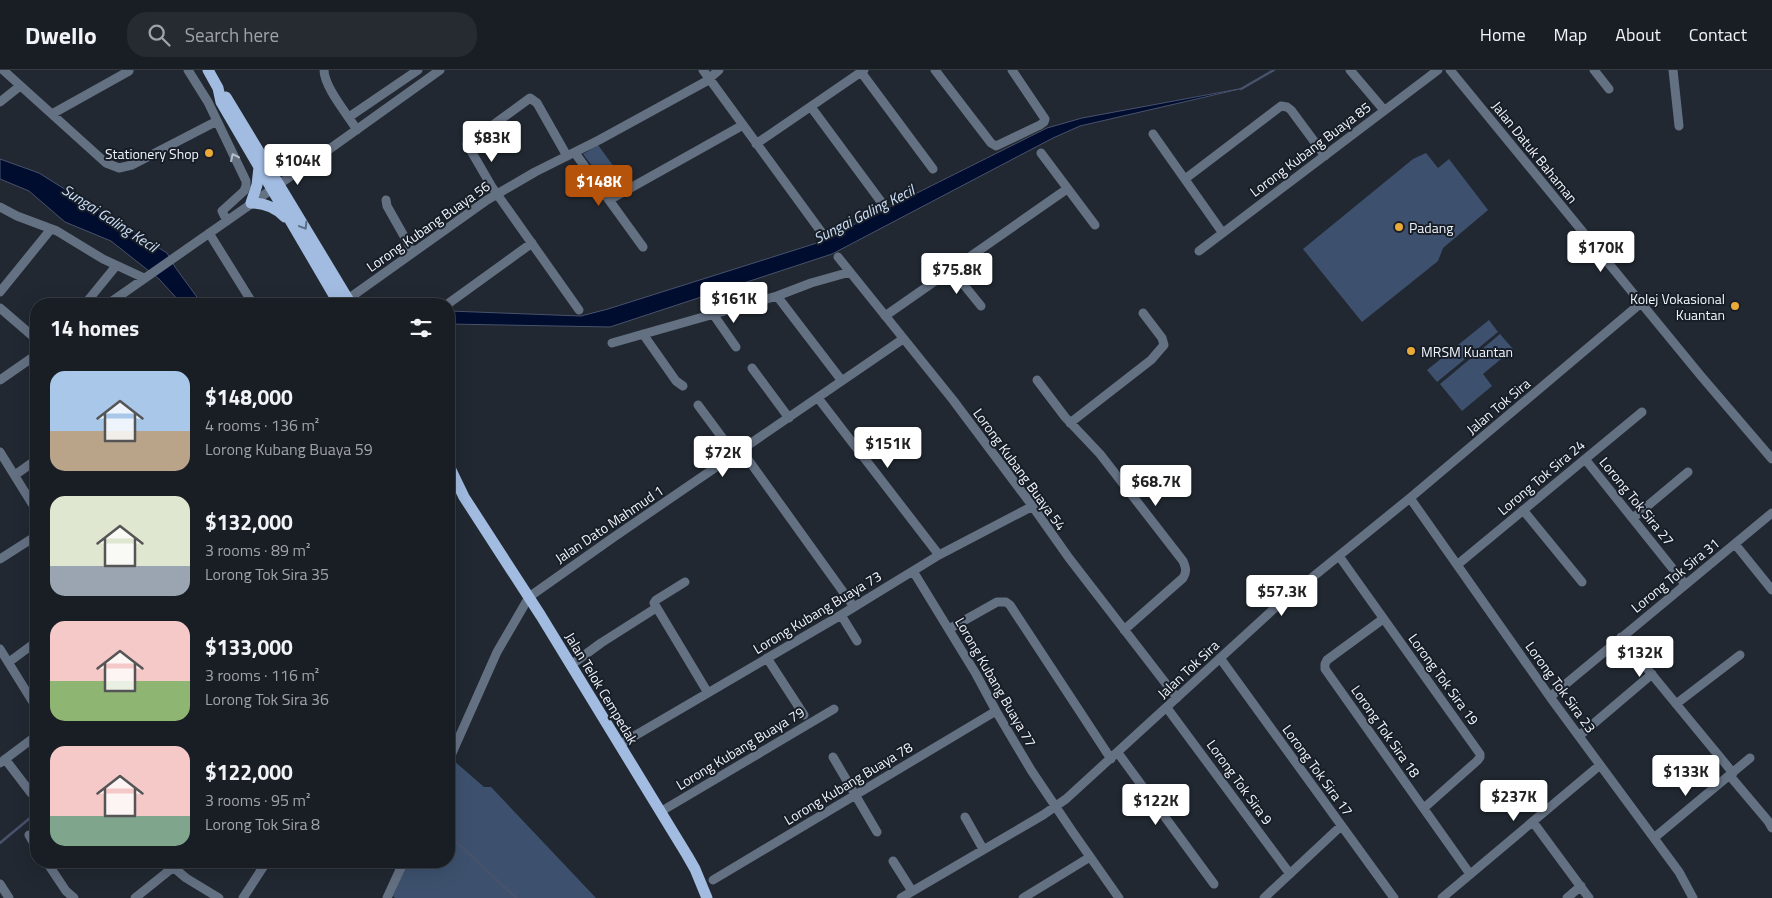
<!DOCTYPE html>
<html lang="en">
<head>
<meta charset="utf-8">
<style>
	body { margin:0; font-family:"Titillium Web",sans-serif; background:#262b32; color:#f1f3f6; height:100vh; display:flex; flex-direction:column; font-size:19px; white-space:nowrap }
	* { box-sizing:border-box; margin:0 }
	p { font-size:16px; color:#9fa2a7 }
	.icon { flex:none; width:28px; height:28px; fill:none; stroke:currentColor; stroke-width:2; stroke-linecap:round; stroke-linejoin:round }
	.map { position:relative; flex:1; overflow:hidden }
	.details { position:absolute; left:30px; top:228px; width:425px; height:570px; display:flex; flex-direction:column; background:#191e25; border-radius:20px; box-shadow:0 5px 20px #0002,0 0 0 1px #373c42 }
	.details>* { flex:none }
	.price { position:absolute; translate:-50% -42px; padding:0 11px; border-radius:5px; background:#fff; color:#222; font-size:16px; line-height:32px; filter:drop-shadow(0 1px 2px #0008) }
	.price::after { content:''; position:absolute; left:50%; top:30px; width:15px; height:11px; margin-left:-8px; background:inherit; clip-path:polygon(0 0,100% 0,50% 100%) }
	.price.active { background:#b45309; color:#fff }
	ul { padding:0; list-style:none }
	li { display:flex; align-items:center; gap:15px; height:125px; padding:0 20px }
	li span { display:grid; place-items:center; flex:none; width:140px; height:100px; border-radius:15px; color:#555 }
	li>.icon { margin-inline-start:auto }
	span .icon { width:60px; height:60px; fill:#fffc; stroke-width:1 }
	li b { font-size:21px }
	h2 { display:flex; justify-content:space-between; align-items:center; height:60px; padding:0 20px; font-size:21px }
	header { display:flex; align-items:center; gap:30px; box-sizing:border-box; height:70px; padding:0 25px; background:#191e25; border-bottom:1px solid #373c42 }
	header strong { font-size:24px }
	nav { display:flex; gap:28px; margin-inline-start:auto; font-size:18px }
	.search { width:350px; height:45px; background:#262b32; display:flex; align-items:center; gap:12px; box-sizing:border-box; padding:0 18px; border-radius:20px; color:#9fa2a7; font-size:19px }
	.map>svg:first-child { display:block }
	.green { fill:#3d516e }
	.water { fill:#000d2f; stroke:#48526c }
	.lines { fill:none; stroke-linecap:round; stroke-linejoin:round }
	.stream { stroke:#48526c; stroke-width:2.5 }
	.minor { stroke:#647183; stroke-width:9 }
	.major { stroke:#a1bbe1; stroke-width:11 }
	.oneway { stroke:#b8c0cb }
	.oneway2 { stroke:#5c6c84 }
	.poi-dot { fill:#eaaa39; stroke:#181e27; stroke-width:2 }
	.labels { text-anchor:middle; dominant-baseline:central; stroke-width:4; stroke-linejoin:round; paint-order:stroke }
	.street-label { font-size:14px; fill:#f0f4fb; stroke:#181e27 }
	.poi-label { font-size:14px; fill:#f0f4fb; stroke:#181e27; text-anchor:end }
	.water-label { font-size:15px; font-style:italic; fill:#cde0fa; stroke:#181e27 }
</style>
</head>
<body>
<header>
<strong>Dwello</strong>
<div class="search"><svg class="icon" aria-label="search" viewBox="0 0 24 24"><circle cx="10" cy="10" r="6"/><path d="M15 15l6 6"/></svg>Search here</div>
<nav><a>Home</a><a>Map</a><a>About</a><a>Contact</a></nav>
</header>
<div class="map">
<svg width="1772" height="828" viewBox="0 0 1772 828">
	<rect width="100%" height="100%" fill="#212831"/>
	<!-- green -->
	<path class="green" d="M598 75 614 97 599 105 583 84Z
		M1426 83 1438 98 1449 89 1488 140 1443 178 1438 191 1362 252 1303 179 1413 89Z
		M1489 250 1498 262 1437 312 1427 300Z
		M1500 264 1513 279 1483 304 1492 316 1462 341 1440 314Z
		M453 690 484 717H491L596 828H395L393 826 408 791H449V699Z"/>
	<!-- water -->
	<path class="water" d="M1244 18 1080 56 1053 68 832 184 610 257 449 254V241L581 246 608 239 817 173 1047 58 1082 48Z
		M0 89 39 103 167 183 175 197 202 234H182L159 209 111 171 65 152 29 121 0 109Z"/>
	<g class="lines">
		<!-- stream -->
		<path class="stream" d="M1241 19 1274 0
			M449 765 516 828
			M0 773 36 743"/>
		<!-- minor -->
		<path class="minor" d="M3 0 106 93 119 98 132 95 217 51
			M188 0 208 32 246 111V116L244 121 222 141 227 151
			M324 0C324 17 348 45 357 60
			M703 0 822 163
			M935 0 991 73 996 76 1040 55 1044 52 1045 49 1012 0
			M1350 0 1384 40
			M1450 0 1701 306 1772 389
			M1594 0 1609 19
			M1673 0 1679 56
			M861 2 933 99
			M0 32 20 16
			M811 37 882 133
			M52 44 129 1
			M349 47 418 0
			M1153 64 1222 162
			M756 74 864 0
			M575 83 643 177
			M1041 83 1095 155
			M567 86 537 33 530 28 467 74 492 117 579 240
			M1185 109 1281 36 1287 37 1291 40 1325 86
			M386 130 387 136 413 182
			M609 130 743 55
			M0 137 17 146 57 161 103 189 144 208
			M209 163 253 234
			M1199 181 1438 0
			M838 187 953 330 1028 430 1069 488 1177 628
			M951 199 981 236
			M0 222 51 159
			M777 226 842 311
			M348 229 487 130 535 102 599 70 705 12 719 0
			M449 233 532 173
			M85 234 116 196
			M108 234 331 78 440 0
			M0 238 36 269
			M713 244 736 277
			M885 246 1067 119
			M643 264 676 311 683 316
			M612 273 777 226 811 213 850 202
			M752 298 789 348
			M0 310 36 285
			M1037 310 1065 347 1100 384 1183 491C1186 498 1187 502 1183 508L1124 560
			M818 328 939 485
			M698 335 735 385
			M1070 353 1151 290 1164 275 1162 268 1143 243
			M742 381 854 537
			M0 382 36 440
			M1585 389 1685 514
			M15 405 36 390
			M1410 428 1550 627 1679 802 1693 828
			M1523 440 1582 512
			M1633 448 1688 402
			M1735 474 1772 520
			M1339 486 1480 684V687L1477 691 1424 738
			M0 489 36 466
			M1457 495 1642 342
			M913 501 976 604 996 641 1031 700 1072 761 1119 828
			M685 512 656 530 654 533 708 623
			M841 545 857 571
			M1383 549 1327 590 1325 594V599L1470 804
			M949 559 997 532H1006L1010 535 1111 689
			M1621 567 1733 703
			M0 579 36 637
			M767 588 804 645
			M1220 588 1394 828
			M9 592 36 572
			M571 595 601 573 656 538
			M1550 627 1772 443
			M1676 634 1740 585
			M1167 638 1290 804
			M1579 666 1652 604
			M619 675 841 545 939 485 1031 437
			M1118 683 1214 814
			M833 687 877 762
			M5 689 31 723
			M449 690 497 582 529 527 614 467 903 269
			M0 693 36 666
			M1730 706 1768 751 1772 758
			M660 742 834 639
			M965 747 983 779
			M1533 752 1589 828
			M29 765 36 777
			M1654 768 1750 688
			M46 791 66 821 74 828
			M166 791 186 808 219 828
			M893 791 912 821
			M713 810 996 641
			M0 814 9 828
			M135 828 181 791
			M243 828 267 791
			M387 828 404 791
			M901 828 1043 745 1066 729 1277 536 1410 428 1641 233
			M1023 828 1090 787
			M1264 828 1341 756
			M1442 828 1600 695
			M1567 828 1581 816"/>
		<!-- major -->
		<path class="major" d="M208 0 218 18 221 32 339 234
			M226 27 351 234
			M265 90 287 99 304 97
			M259 97 257 115 251 133C265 133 275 137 285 147
			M449 396 464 427 541 546 687 785 695 799 707 828"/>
	</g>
	<!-- one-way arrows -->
	<defs><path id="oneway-chevron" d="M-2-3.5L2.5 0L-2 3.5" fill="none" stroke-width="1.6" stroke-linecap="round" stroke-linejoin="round" transform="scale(1.25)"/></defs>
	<use class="oneway" href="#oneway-chevron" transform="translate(234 87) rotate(-115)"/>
	<use class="oneway2" href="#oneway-chevron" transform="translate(304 156) rotate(59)"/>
	<!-- markers -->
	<g class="poi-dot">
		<circle cx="209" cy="83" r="5"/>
		<circle cx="1399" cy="157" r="5"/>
		<circle cx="1735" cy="236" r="5"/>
		<circle cx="1411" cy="281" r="5"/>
	</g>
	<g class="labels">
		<!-- street labels -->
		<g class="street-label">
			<text transform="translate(1310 79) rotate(-37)">Lorong Kubang Buaya 85</text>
			<text transform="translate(1535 82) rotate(51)">Jalan Datuk Bahaman</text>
			<text transform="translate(428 156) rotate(-35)">Lorong Kubang Buaya 56</text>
			<text transform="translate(1498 336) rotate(-40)">Jalan Tok Sira</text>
			<text transform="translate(1020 399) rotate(54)">Lorong Kubang Buaya 54</text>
			<text transform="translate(1541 407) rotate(-40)">Lorong Tok Sira 24</text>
			<text transform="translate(1637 431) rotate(51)">Lorong Tok Sira 27</text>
			<text transform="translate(609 454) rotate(-34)">Jalan Dato Mahmud 1</text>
			<text transform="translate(1675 505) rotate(-39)">Lorong Tok Sira 31</text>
			<text transform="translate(817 542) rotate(-31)">Lorong Kubang Buaya 73</text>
			<text transform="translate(1188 599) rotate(-43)">Jalan Tok Sira</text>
			<text transform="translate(1444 609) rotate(54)">Lorong Tok Sira 19</text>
			<text transform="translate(996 612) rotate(60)">Lorong Kubang Buaya 77</text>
			<text transform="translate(1561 617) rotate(54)">Lorong Tok Sira 23</text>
			<text transform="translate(602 618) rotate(59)">Jalan Telok Cempedak</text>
			<text transform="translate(1386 661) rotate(55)">Lorong Tok Sira 18</text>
			<text transform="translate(740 678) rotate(-31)">Lorong Kubang Buaya 79</text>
			<text transform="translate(1318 700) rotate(54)">Lorong Tok Sira 17</text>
			<text transform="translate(1240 712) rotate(54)">Lorong Tok Sira 9</text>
			<text transform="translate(848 713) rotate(-31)">Lorong Kubang Buaya 78</text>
		</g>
		<!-- poi labels -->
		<g class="poi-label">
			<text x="199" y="83">Stationery Shop</text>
			<text x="1409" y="157" text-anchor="start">Padang</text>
			<text x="1725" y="228">Kolej Vokasional<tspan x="1725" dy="16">Kuantan</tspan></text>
			<text x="1421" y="281" text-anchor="start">MRSM Kuantan</text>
		</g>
		<!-- water labels -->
		<g class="water-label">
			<text transform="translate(864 144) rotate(-27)">Sungai Galing Kecil</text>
			<text transform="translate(110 148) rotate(33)">Sungai Galing Kecil</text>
		</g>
	</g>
</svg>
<b class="price" style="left:492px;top:93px">$83K</b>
<b class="price" style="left:298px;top:116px">$104K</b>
<b class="price active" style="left:599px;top:137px">$148K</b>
<b class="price" style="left:1601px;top:203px">$170K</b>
<b class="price" style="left:957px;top:225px">$75.8K</b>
<b class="price" style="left:734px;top:254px">$161K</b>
<b class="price" style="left:888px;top:399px">$151K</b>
<b class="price" style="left:723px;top:408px">$72K</b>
<b class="price" style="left:1156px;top:437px">$68.7K</b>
<b class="price" style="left:1282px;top:547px">$57.3K</b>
<b class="price" style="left:1640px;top:608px">$132K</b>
<b class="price" style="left:1686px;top:727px">$133K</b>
<b class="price" style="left:1514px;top:752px">$237K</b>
<b class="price" style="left:1156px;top:756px">$122K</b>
<section class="details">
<h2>14 homes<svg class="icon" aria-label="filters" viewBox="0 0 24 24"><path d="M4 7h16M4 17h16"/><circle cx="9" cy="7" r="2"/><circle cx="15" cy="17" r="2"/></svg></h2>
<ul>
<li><span style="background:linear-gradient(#a9c7e8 60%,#b9a48a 0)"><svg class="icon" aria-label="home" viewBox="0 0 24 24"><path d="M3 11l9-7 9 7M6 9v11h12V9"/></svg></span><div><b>$148,000</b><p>4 rooms · 136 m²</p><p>Lorong Kubang Buaya 59</p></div></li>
<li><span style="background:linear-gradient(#dfe7d0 70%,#9aa5b1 0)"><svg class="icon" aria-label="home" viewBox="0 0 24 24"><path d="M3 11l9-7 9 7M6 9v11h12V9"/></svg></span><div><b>$132,000</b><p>3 rooms · 89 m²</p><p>Lorong Tok Sira 35</p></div></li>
<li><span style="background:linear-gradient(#f6c9c9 60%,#8fb573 0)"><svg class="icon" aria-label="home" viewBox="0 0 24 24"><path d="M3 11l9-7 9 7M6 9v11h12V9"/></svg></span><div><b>$133,000</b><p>3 rooms · 116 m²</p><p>Lorong Tok Sira 36</p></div></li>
<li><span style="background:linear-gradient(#f6c9c9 70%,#7fa58c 0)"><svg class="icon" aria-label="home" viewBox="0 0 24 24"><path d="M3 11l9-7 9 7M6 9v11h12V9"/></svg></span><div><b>$122,000</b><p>3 rooms · 95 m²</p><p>Lorong Tok Sira 8</p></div></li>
</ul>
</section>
</div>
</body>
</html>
